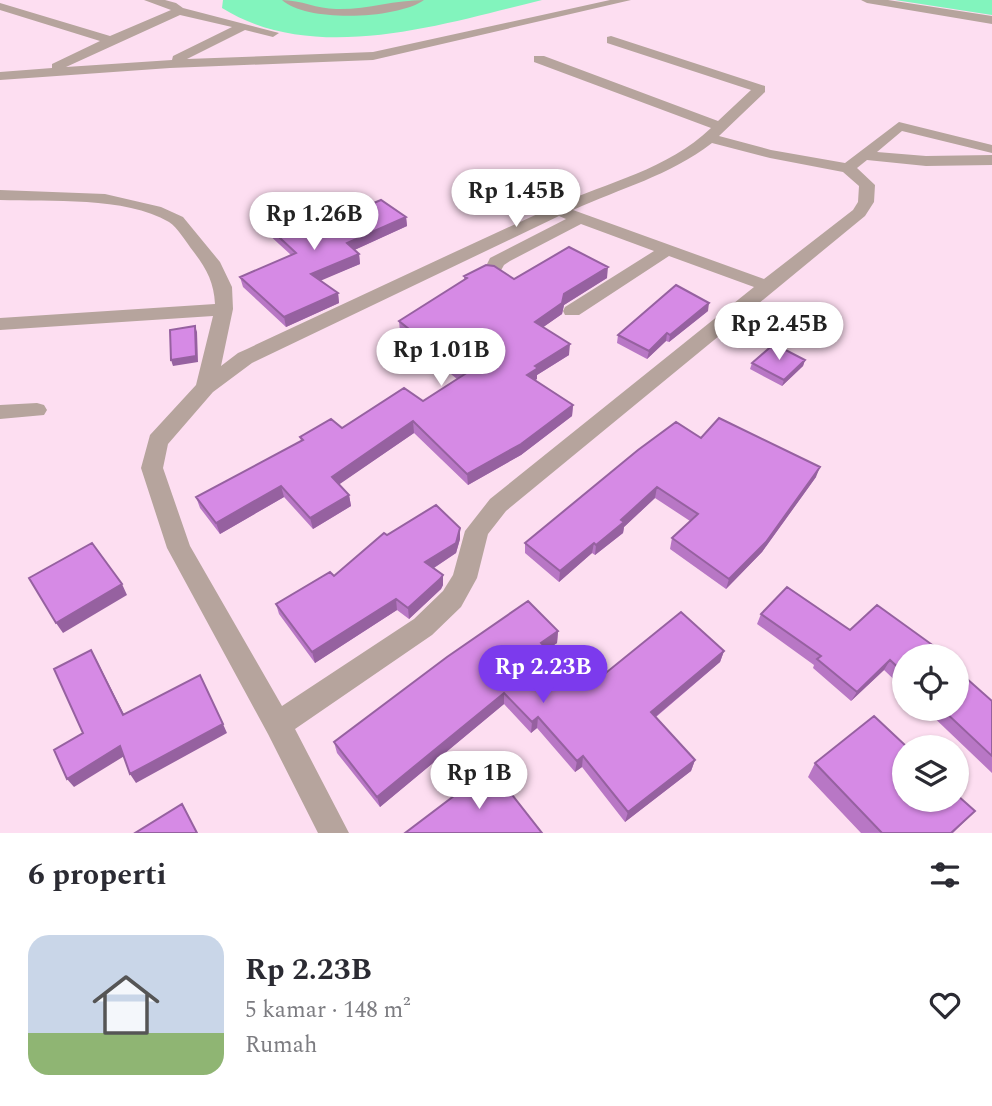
<!DOCTYPE html>
<html lang="id">
<head>
<meta charset="utf-8">
<style>
	body { margin:0; font-family:Spectral,serif; background:#f2f2f3; color:#2b2b33; height:100vh; display:flex; flex-direction:column; font-size:26px; white-space:nowrap }
	* { box-sizing:border-box; margin:0 }
	p { font-size:23px; color:#7c7c81 }
	.icon { flex:none; width:38px; height:38px; fill:none; stroke:currentColor; stroke-width:2; stroke-linecap:round; stroke-linejoin:round }
	.map { position:relative; height:833px; overflow:hidden }
	.side { display:flex; flex-direction:column; background:#fff; flex:1 }
	.side>* { flex:none }
	.controls { position:absolute; left:892px; top:644px; display:grid; gap:14px }
	.controls a { display:grid; place-items:center; width:77px; height:77px; border-radius:50%; background:#fff; box-shadow:0 2px 5px #0004; font-size:35px }
	.price { position:absolute; translate:-50% -60px; padding:0 16px; border-radius:24px; background:#fff; color:#222; font-size:23px; line-height:46px; filter:drop-shadow(0 2px 4px #0008) }
	.price::after { content:''; position:absolute; left:50%; top:42px; width:21px; height:16px; margin-left:-10px; background:inherit; clip-path:polygon(0 0,100% 0,50% 100%) }
	.price.active { background:#7c3aed; color:#fff }
	ul { padding:0; list-style:none }
	li { display:flex; align-items:center; gap:21px; height:175px; padding:0 28px }
	li span { display:grid; place-items:center; flex:none; width:196px; height:140px; border-radius:21px; color:#555 }
	li>.icon { margin-inline-start:auto }
	span .icon { width:84px; height:84px; fill:#fffc; stroke-width:1 }
	li b { font-size:30px }
	h2 { display:flex; justify-content:space-between; align-items:center; height:84px; padding:0 28px; font-size:30px }
	.map>svg:first-child { display:block }
	.green { fill:#82f4bd }
	.lines { fill:none; stroke-linecap:round; stroke-linejoin:round }
	.minor { fill:#b6a49d; fill-rule:evenodd }
	.wall { fill:#b877c5 }
	.shaded-wall { fill:#9661a0 }
	.building { fill:#d68ae5; stroke:#9661a0; stroke-width:2 }
</style>
</head>
<body>
<div class="map">
<svg width="992" height="833" viewBox="0 0 992 833">
	<rect width="100%" height="100%" fill="#fddef1"/>
	<!-- green -->
	<path class="green" d="M223 0H542C443 24 315 66 222 8Z
		M895 0H992V15Z"/>
	<g class="lines">
		<!-- minor -->
		<path class="minor" d="M144 0H165L176 3 183 8 279 33 273 37 245 30 187 59 373 52 610 0H631L373 60 170 68 0 80V72L52 68V64L100 41 0 10V3L110 36 171 10ZM180 15 232 27 173 56 172 60 66 67Z
			M282 0C301 0 317 9 336 9 366 10 394 0 424 0 398 19 307 23 282 0Z
			M861 0H888L992 16V24L867 3Z
			M611 36 765 86V92L719 136 771 150 845 163 899 122 992 145V153L902 131 877 152 926 156 992 155V165L926 166 867 160 857 168 875 185 874 202 865 216 506 511 488 534 477 578 461 607 432 635 295 729 349 833H318L268 734 167 548 141 468 150 435 196 385 213 316 0 330V318L215 304C214 282 206 268 193 251 186 242 178 228 169 222 125 196 50 202 0 200V190L105 194 161 207 183 217 220 262 232 287 233 309 221 366 238 353C344 304 449 254 555 206 608 182 667 170 711 128L534 62V56H544L718 121 751 90 607 43V37ZM712 143 770 158 843 172 859 186 858 202 853 210 764 279 573 210C621 188 669 176 712 143ZM559 216 566 219 490 258 484 270 487 274H499L504 265 510 261 581 224 654 251 565 307 563 311 565 315H579L669 256 754 287 490 499 465 531 453 575 443 591 414 619 282 706 190 546 163 468 168 444 213 392 252 363Z
			M37 403 44 405 47 410 44 415 0 419V405Z"/>
	</g>
	<!-- wall -->
	<path class="wall" d="M345 215 406 217 407 226 354 250 359 254 360 264 320 280 338 293 339 303 286 327 243 287 240 277 291 255 267 233 265 224Z
		M464 276 514 279 607 278 564 305 562 314 543 327 569 355 537 375V379L535 380 573 405 572 416 521 455 468 485 414 433 339 484 349 495 351 506 313 529 284 497 220 534 200 508 196 497 301 441 300 437 342 428 423 401 457 379 400 332 399 321 464 280Z
		M708 311 669 342 666 341 647 359 617 343 618 335Z
		M805 360 803 366 782 386 750 369 752 363Z
		M701 438 816 477 762 552 726 589 670 549 672 538 690 521 655 498 624 527 623 533 595 555 592 553 559 582 525 553V543Z
		M460 528V539L456 553 434 568 443 585 441 589 409 619 397 610 315 663 279 614 276 604 334 576 387 535Z
		M761 614 850 630 905 656V690L884 670 851 701 813 668 814 665 757 624Z
		M558 631 557 643 548 649 586 689 724 651 720 662 656 717 695 760 691 771 625 822 582 767 575 772 537 728 531 733 504 704 380 807 337 753 334 742Z
		M992 701V773L925 709H957Z
		M815 763 975 811 953 833H861L808 777Z"/>
	<!-- shaded-wall -->
	<path class="shaded-wall" d="M406 217 407 226 348 253 347 243Z
		M359 254 360 264 313 284 311 274Z
		M608 267 607 278 564 305 562 314 535 333V322L564 294Z
		M338 293 339 303 286 327 284 317Z
		M709 303 708 311 669 342 670 335Z
		M195 326 197 332 198 362 173 366 171 360Z
		M667 333 666 341 647 359 649 351Z
		M570 344 569 355 537 375V379L526 386 527 375 535 366Z
		M805 360 803 366 782 386 784 380Z
		M573 405 572 416 521 455 468 485 467 474Z
		M413 421 414 433 334 488 332 477Z
		M820 467 816 477 762 552 726 589 729 579Z
		M281 486 284 497 220 534 216 523Z
		M657 487 655 498 624 527 623 533 595 555 596 545 621 520Z
		M349 495 351 506 313 529 310 518Z
		M460 528V539L456 553 426 573 425 562Z
		M594 543 592 553 559 582 560 571Z
		M443 575V585L441 589 409 619 408 608Z
		M122 584 127 595 63 633 56 623Z
		M396 599 397 610 315 663 312 652Z
		M558 631 557 643 541 654V643Z
		M91 650 96 659 129 724 123 715Z
		M724 651 720 662 648 723 651 712Z
		M890 660 884 670 851 701 857 692Z
		M504 693V704L380 807 377 797Z
		M538 717 537 728 531 733 532 722Z
		M223 724 227 733 136 783 130 774Z
		M120 746 126 755 74 787 67 779Z
		M583 756 582 767 575 772 577 761Z
		M695 760 691 771 625 822 628 812Z"/>
	<!-- building -->
	<path class="building" d="M324 200 345 215 381 200 406 217 347 243 359 254 311 274 338 293 284 317 240 277 296 253 265 224Z
		M569 247 608 267 564 294 562 303 535 322 570 344 535 366 538 368 527 375 573 405 521 444 467 474 413 421 332 477 349 495 310 518 281 486 216 523 196 497 303 440 300 437 331 419 342 428 404 388 423 401 465 374 399 321 467 278 464 276 486 265 494 266 514 279Z
		M676 285 709 303 670 335 667 333 649 351 618 335Z
		M195 326 196 356 171 360 170 330Z
		M774 344 805 360 784 380 752 363Z
		M719 418 820 467 766 542 729 579 672 538 698 514 657 487 621 520 624 522 596 545 594 543 560 571 525 543 638 450 676 422 701 438Z
		M436 505 460 528 456 543 425 562 443 575 440 579 408 608 396 599 312 652 276 604 330 572 334 576 384 533 387 535Z
		M92 543 122 584 56 623 29 578Z
		M787 587 850 630 877 605 938 649 936 651 942 656H905V674L890 660 857 692 817 659 821 656 761 614Z
		M528 601 558 631 541 643 586 689 681 612 724 651 651 712 695 760 628 812 583 756 577 761 538 717 532 722 504 693 377 797 334 742 447 657Z
		M91 650 123 715 200 675 223 724 130 774 120 746 67 779 54 750 83 733 54 669Z
		M957 670 992 701V756L942 709H957Z
		M874 716 907 747H905V800H957V795L975 811 951 833H882L815 763Z
		M491 768 542 833H405Z
		M182 804 197 833H135Z"/>
</svg>
<div class="controls">
<a><svg class="icon" aria-label="locate" viewBox="0 0 24 24"><circle cx="12" cy="12" r="6"/><path d="M12 2v4M12 18v4M2 12h4M18 12h4"/></svg></a>
<a><svg class="icon" aria-label="layers" viewBox="0 0 24 24"><path d="M12 4l9 5-9 5-9-5zM3 14l9 5 9-5"/></svg></a>
</div>
<b class="price" style="left:516px;top:229px">Rp 1.45B</b>
<b class="price" style="left:314px;top:252px">Rp 1.26B</b>
<b class="price" style="left:779px;top:362px">Rp 2.45B</b>
<b class="price" style="left:441px;top:388px">Rp 1.01B</b>
<b class="price active" style="left:543px;top:705px">Rp 2.23B</b>
<b class="price" style="left:479px;top:811px">Rp 1B</b>
</div>
<section class="side">
<h2>6 properti<svg class="icon" aria-label="filters" viewBox="0 0 24 24"><path d="M4 7h16M4 17h16"/><circle cx="9" cy="7" r="2"/><circle cx="15" cy="17" r="2"/></svg></h2>
<ul>
<li><span style="background:linear-gradient(#c9d6e8 70%,#8fb573 0)"><svg class="icon" aria-label="home" viewBox="0 0 24 24"><path d="M3 11l9-7 9 7M6 9v11h12V9"/></svg></span><div><b>Rp 2.23B</b><p>5 kamar · 148 m²</p><p>Rumah</p></div><svg class="icon" aria-label="heart" viewBox="0 0 24 24"><path d="M12 20l-8-8c-3-5 5-10 8-4 3-6 11-1 8 4z"/></svg></li>
</ul>
</section>
</body>
</html>
